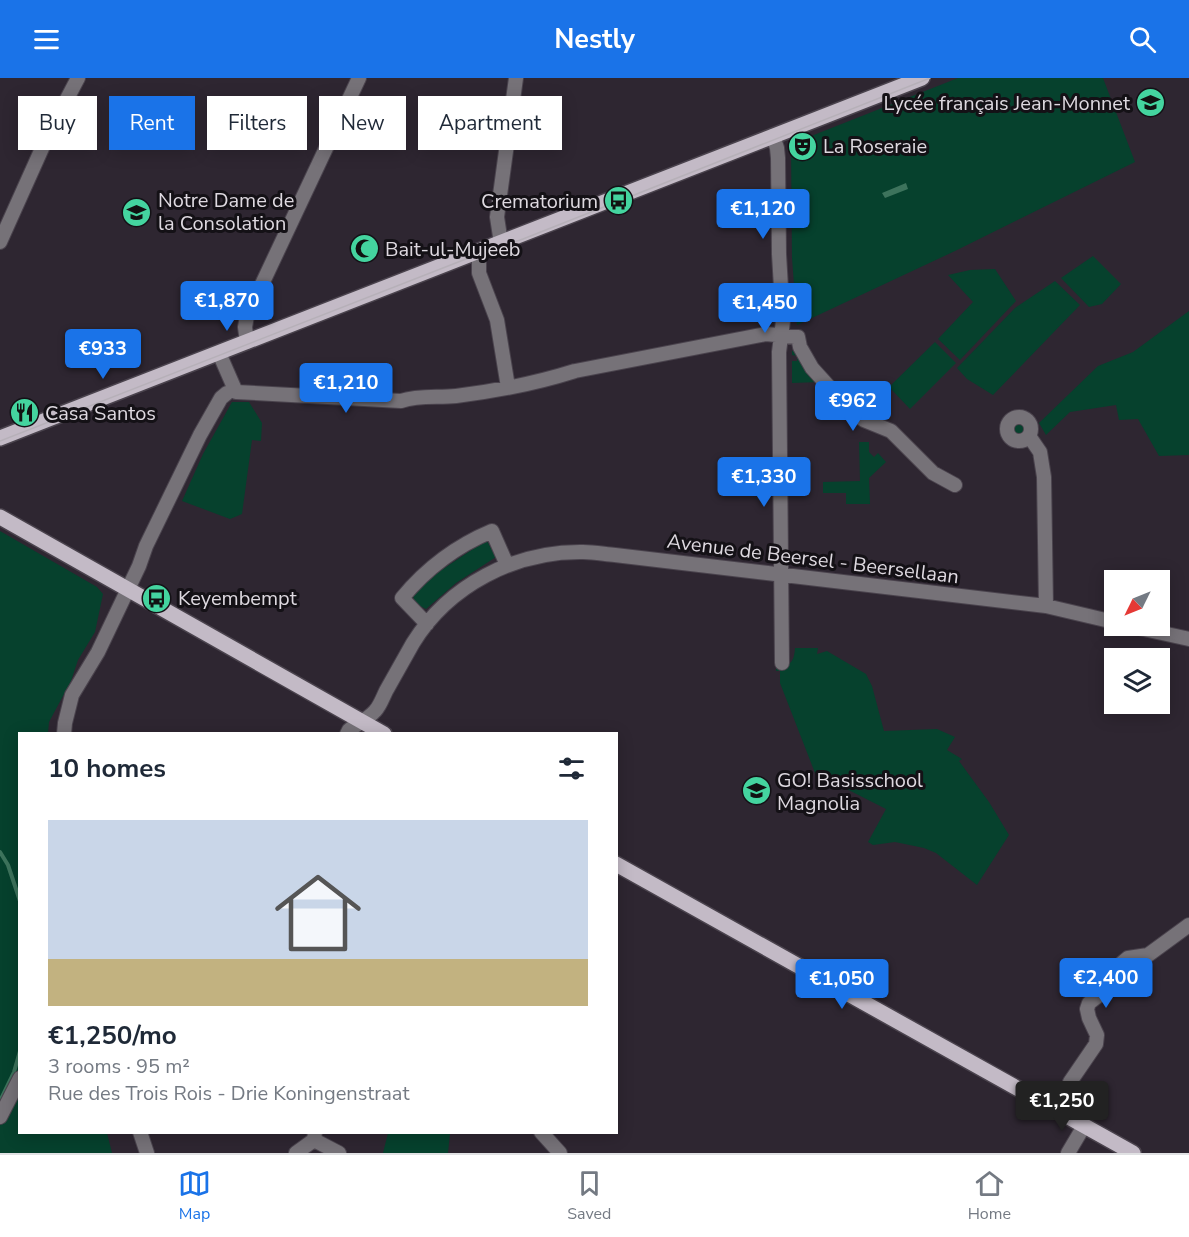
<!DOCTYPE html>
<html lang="en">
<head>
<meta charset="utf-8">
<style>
	body { margin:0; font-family:"Nunito Sans",sans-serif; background:#f2f2f3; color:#1f2937; height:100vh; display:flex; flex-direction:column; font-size:22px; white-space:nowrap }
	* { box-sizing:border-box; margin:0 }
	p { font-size:20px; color:#747a83 }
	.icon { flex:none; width:33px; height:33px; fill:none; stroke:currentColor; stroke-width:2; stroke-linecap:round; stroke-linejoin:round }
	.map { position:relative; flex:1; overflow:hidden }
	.details { position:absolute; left:18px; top:654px; width:600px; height:402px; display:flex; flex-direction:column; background:#fff; border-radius:0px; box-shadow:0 3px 15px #0003 }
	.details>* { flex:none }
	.top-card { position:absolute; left:18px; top:18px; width:600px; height:54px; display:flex; gap:12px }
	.needle { width:39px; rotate:227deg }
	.controls { position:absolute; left:1104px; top:492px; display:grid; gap:12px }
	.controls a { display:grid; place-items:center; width:66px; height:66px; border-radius:0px; background:#fff; box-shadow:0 3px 15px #0003; font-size:30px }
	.price { position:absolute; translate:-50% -51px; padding:0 14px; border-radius:6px; background:#1a73e8; color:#fff; font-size:20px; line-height:39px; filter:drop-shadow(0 2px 3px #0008) }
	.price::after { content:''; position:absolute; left:50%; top:36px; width:18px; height:14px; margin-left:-9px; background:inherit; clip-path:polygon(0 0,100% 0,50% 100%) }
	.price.selected { background:#222; color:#fff }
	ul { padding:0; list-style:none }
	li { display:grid; align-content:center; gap:12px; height:318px; padding:0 30px }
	li span { display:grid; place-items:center; height:186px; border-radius:0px; color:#555 }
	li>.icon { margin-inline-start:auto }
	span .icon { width:108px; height:108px; fill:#fffc; stroke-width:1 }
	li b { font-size:26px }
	h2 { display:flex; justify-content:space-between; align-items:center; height:72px; padding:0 30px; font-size:26px }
	.chip { padding:0 21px; border-radius:0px; background:#fff; box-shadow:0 3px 15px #0003; font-size:21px; line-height:54px }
	.chip.selected { background:#1a73e8; color:#fff }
	header { display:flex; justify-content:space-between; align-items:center; height:78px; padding:0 30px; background:#1a73e8; color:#fff; font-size:27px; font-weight:700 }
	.dock { display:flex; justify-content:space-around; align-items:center; height:84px; border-top:2px solid #e0e1e3; background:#fff; font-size:16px; color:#747a83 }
	.dock a { display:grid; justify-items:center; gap:3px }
	.dock .selected { color:#1a73e8 }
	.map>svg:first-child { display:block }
	.green { fill:#06412d }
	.water { fill:#3d735c }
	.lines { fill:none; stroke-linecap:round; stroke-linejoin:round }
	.stream { stroke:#3d735c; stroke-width:4 }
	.minor-casing { stroke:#4a434d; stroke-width:16 }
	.major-casing { stroke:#4a434d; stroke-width:18 }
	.minor { stroke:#767278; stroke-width:14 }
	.major { stroke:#c3bac6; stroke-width:15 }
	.tram { stroke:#b6b0b8; stroke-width:1.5 }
	.labels { text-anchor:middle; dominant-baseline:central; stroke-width:6; stroke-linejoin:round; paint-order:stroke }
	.poi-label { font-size:20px; fill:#ded9e0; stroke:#141116; text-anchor:start }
	.street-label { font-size:20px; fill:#ded9e0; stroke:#141116 }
</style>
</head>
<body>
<header><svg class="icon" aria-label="menu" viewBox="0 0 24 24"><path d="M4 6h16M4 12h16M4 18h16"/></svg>Nestly<svg class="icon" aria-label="search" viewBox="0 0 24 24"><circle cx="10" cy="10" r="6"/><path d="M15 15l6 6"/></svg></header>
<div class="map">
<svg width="1189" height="1075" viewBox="0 0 1189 1075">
	<rect width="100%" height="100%" fill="#2e2631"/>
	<!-- green -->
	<path class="green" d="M958 0H1103L1135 84 955 173 797 247 792 180 791 66Z
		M1093 178 1121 206 1102 226 1089 229 1061 200Z
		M995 191 1016 223 960 282 938 261 973 224 948 197 970 192Z
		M1055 203 1080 227 993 317 967 301 957 290 1015 230Z
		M1189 233V377L1159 378 1138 341 1119 342 1116 327 1070 334 1046 357 1039 345 1098 288 1133 274Z
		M935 264 956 285 910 331 889 309Z
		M798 272 820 304 792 305V283H797V278L792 277V273Z
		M232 324H249L262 345 261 363 252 362 242 436 230 441 182 423 203 376Z
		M1012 351a7 7 0 1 1 14 0a7 7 0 1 1-14 0Z
		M859 364H869V374L874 379 878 375 886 384 869 400 870 426H846V415H823V404L860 403Z
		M0 453 97 509 103 516 95 554 78 582 71 603 49 644 48 655 20 656V1054L107 1055 112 1075H0Z
		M485 463H487L496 479 456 505 426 531 414 525 413 517 437 495Z
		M795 570H818L817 576 827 573 866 596 872 608 884 653 937 651 955 659 947 672 962 681 959 683 989 724 1009 757 977 807 936 775 924 770 895 764 873 767 868 764 886 731 815 695 780 605V593H776V588C790 588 794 585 795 570Z
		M388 1055H450L448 1075H383Z"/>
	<!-- water -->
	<path class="water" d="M906 105 908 111 885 120 882 115Z"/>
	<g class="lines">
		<!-- stream -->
		<path class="stream" d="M0 774 8 787 20 823
			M0 1023 14 994 20 973"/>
		<defs>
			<path id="minor" d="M773 58 777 70 778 80 779 176 783 243 779 274 782 585
				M0 164 48 57 78 0
				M501 165 497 139 516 0
				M479 181V195L497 242 508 309
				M247 264 245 249 247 238 359 0
				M219 275 236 314 401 323C419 317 438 320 456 318 497 313 537 305 575 293L766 256 798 259 800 269 812 290 850 332 864 342 891 353 933 395 955 407
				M1007 351a12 12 0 1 1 24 0a12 12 0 1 1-24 0Z
				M1029 358 1040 374 1044 399 1046 528
				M427 546 402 520C426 491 456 468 492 453L507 487
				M1130 548 1189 561
				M64 656 65 645 72 617 98 574 139 488 146 468 200 357 221 320 227 315
				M347 656 349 652C357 646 368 641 375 633 380 628 383 619 386 613 395 597 404 581 413 565 449 507 515 473 583 474 594 474 604 476 615 477L1046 528 1114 544
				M1059 1035 1070 1004 1096 966 1097 957 1089 940 1087 931 1089 925 1114 906 1122 885 1128 880 1148 877 1189 847
				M0 1039 20 1000
				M140 1054 147 1075
				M541 1054 560 1075
				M314 1062 339 1075
				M296 1075 314 1062 315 1054
				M1068 1075 1084 1048"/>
			<path id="major" d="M0 360 922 0
				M0 439 384 656
				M616 786 1133 1075"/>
		</defs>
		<!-- minor casing -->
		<use href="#minor" class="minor-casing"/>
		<!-- major casing -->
		<use href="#major" class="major-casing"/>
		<!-- minor -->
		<use href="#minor" class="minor"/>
		<!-- major -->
		<use href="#major" class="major"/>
		<!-- tram -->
		<path class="tram" d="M0 363 466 181 523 161 930 0"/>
	</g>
	<!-- icons -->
	<defs>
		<symbol id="school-disc" viewBox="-11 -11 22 22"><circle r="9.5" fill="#44d49f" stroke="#141116"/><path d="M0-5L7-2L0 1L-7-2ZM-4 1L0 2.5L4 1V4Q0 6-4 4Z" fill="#111"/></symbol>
		<symbol id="theatre-disc" viewBox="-11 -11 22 22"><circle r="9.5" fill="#44d49f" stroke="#141116"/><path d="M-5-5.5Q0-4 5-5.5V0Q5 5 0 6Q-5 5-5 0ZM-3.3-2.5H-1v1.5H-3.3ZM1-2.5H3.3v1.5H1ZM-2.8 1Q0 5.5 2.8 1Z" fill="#111"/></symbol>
		<symbol id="bus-disc" viewBox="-11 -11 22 22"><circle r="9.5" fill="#44d49f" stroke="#141116"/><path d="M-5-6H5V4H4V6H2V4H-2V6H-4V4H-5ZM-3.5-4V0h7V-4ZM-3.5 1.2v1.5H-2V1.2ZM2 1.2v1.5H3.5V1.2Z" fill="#111"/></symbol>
		<symbol id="mosque-disc" viewBox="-11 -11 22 22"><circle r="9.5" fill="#44d49f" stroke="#141116"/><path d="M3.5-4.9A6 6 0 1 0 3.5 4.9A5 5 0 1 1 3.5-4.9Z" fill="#111"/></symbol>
		<symbol id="restaurant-disc" viewBox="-11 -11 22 22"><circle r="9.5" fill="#44d49f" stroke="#141116"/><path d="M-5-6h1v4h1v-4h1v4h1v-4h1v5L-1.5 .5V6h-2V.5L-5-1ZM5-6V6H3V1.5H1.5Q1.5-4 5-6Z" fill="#111"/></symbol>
	</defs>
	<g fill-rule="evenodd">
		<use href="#school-disc" x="1134" y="8" width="33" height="33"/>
		<use href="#theatre-disc" x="786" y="52" width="33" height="33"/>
		<use href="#bus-disc" x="602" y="106" width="33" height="33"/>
		<use href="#school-disc" x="120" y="118" width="33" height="33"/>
		<use href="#mosque-disc" x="348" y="154" width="33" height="33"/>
		<use href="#restaurant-disc" x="8" y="318" width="33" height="33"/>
		<use href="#bus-disc" x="140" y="504" width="33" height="33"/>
		<use href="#school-disc" x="740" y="696" width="33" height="33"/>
	</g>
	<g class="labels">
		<!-- poi labels -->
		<g class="poi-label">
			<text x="1130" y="25" text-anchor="end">Lycée français Jean-Monnet</text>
			<text x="823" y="68">La Roseraie</text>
			<text x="158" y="122">Notre Dame de<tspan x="158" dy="23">la Consolation</tspan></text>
			<text x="598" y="123" text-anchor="end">Crematorium</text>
			<text x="385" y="171">Bait-ul-Mujeeb</text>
			<text x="45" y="335">Casa Santos</text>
			<text x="178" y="520">Keyembempt</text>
			<text x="777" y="702">GO! Basisschool<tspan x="777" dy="23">Magnolia</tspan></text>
		</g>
		<!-- street labels -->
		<g class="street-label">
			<text transform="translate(813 481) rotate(7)">Avenue de Beersel - Beersellaan</text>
		</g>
	</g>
</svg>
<div class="controls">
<a><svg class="needle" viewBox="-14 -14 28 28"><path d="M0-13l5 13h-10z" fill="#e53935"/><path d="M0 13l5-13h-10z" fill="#747a83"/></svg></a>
<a><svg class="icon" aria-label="layers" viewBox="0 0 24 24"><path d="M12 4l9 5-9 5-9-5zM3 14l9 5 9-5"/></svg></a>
</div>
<b class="price" style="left:763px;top:162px">€1,120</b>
<b class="price" style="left:227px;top:254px">€1,870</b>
<b class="price" style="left:765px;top:256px">€1,450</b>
<b class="price" style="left:103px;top:302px">€933</b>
<b class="price" style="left:346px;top:336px">€1,210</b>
<b class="price" style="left:853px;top:354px">€962</b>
<b class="price" style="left:764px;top:430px">€1,330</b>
<b class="price" style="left:1106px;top:931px">€2,400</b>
<b class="price" style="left:842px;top:932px">€1,050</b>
<b class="price selected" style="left:1062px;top:1054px">€1,250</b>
<div class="top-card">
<a class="chip">Buy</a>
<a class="chip selected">Rent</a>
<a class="chip">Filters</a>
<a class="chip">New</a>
<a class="chip">Apartment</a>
</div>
<section class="details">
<h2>10 homes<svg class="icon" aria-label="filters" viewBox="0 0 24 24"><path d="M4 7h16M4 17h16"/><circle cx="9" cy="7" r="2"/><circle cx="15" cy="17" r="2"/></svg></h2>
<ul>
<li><span style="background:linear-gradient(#c9d6e8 75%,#c2b280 0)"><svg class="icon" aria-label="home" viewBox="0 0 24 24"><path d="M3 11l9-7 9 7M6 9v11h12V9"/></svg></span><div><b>€1,250/mo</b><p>3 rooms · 95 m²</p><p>Rue des Trois Rois - Drie Koningenstraat</p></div></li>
</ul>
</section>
</div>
<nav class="dock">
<a class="selected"><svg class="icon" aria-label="map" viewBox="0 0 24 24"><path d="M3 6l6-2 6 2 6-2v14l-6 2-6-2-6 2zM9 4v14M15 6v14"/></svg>Map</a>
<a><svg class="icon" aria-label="saved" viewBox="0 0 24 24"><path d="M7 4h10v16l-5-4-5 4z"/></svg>Saved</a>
<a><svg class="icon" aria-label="home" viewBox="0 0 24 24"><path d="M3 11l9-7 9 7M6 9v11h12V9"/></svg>Home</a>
</nav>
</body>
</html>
